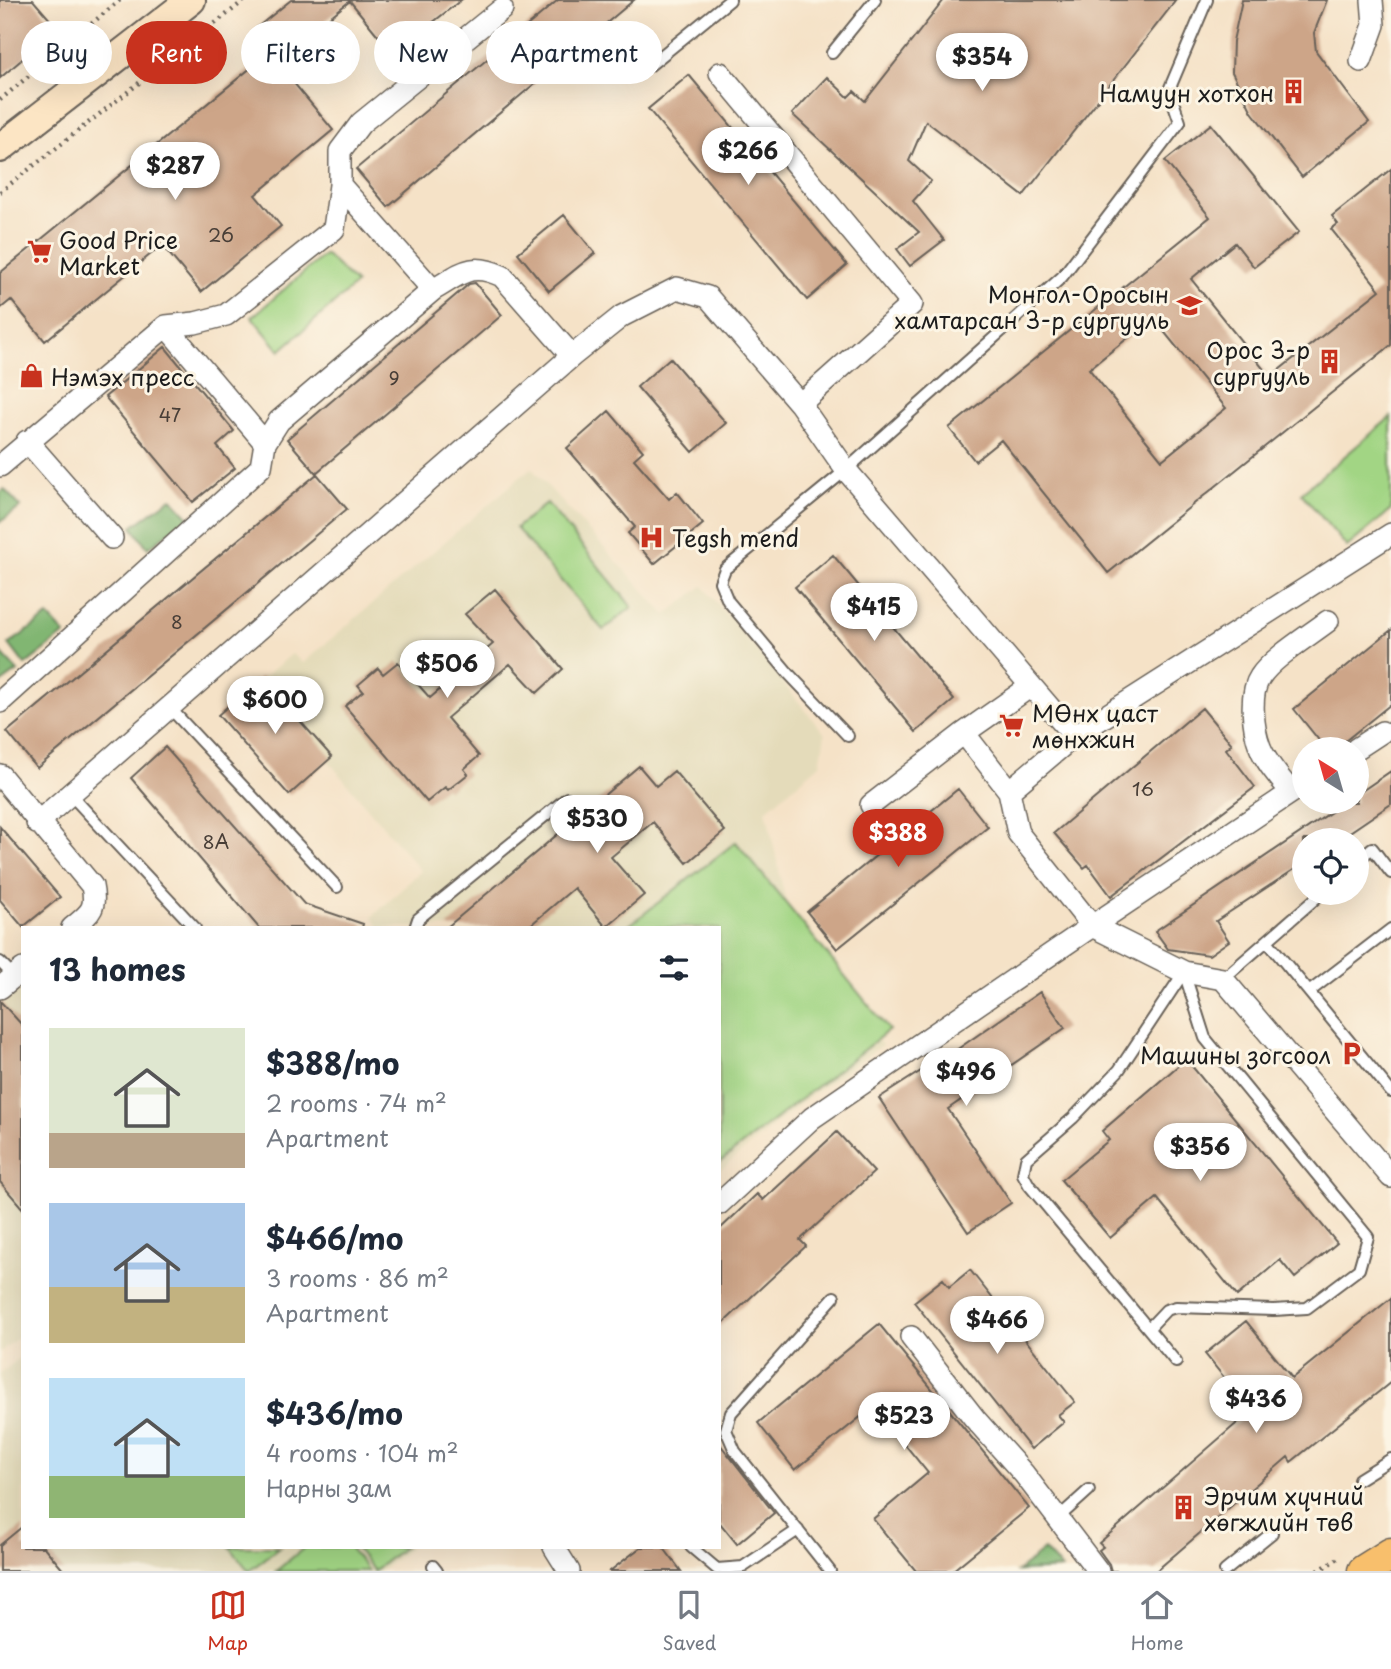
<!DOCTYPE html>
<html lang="en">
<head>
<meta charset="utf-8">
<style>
	body { margin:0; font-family:"Playpen Sans",sans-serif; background:#f2f2f3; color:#1f2937; height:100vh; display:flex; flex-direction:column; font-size:26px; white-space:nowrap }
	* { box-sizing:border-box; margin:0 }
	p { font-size:23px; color:#747a83 }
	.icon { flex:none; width:38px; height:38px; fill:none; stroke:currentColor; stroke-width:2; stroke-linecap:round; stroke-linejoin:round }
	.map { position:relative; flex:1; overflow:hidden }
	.side { position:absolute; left:21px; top:926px; width:700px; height:623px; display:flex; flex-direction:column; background:#fff; border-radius:0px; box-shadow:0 7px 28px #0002 }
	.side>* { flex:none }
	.banner { position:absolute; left:21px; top:21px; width:700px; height:63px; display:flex; gap:14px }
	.needle { width:46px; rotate:323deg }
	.tools { position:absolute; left:1292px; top:737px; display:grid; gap:14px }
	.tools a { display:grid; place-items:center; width:77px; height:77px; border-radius:50%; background:#fff; box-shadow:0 7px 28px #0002; font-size:35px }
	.price { position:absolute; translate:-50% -60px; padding:0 16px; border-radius:24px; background:#fff; color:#222; font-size:23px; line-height:46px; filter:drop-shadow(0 2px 4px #0008) }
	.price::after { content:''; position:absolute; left:50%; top:42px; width:21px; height:16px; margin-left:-10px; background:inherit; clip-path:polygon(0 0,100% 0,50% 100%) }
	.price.active { background:#c8321e; color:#fff }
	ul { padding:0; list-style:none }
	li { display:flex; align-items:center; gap:21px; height:175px; padding:0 28px }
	li span { display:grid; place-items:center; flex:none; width:196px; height:140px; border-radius:0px; color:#555 }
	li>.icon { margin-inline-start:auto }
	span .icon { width:84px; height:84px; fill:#fffc; stroke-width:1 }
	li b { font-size:30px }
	h2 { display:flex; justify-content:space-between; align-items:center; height:84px; padding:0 28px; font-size:30px }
	.chip { padding:0 24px; border-radius:32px; background:#fff; box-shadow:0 7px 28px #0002; font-size:24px; line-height:63px }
	.chip.active { background:#c8321e; color:#fff }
	.menu { display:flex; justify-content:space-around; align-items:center; height:98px; border-top:2px solid #e0e1e3; background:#fff; font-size:19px; color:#747a83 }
	.menu a { display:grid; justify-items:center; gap:4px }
	.menu .active { color:#c8321e }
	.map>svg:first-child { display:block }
	.built { fill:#e4dbba }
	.green { fill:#a2d584; stroke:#5f7850; stroke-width:2 }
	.forest { fill:#81b672; stroke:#4e6947; stroke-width:2 }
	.building { fill:#cda588; fill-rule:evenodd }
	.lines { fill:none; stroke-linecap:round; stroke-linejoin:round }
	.service-casing { stroke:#686158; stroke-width:14 }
	.minor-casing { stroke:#686158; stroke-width:24 }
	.secondary-casing { stroke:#686158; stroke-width:32 }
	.primary-casing { stroke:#686158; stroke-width:35 }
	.path { stroke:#686158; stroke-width:4.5; stroke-dasharray:2 5; stroke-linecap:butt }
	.service { stroke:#fff; stroke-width:10 }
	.minor { stroke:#fff; stroke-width:21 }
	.secondary { stroke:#fce5c4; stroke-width:28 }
	.primary { stroke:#f8bf6c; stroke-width:32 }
	.labels { text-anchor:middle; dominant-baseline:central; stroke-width:6; stroke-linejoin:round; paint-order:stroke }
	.number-label { font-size:19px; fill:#483e37 }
	.poi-label { font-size:23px; fill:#1c1c1c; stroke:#fcf5e5; text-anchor:start }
</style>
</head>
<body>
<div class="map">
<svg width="1391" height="1571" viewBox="0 0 1391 1571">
	<rect width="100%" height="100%" fill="#fcf5e5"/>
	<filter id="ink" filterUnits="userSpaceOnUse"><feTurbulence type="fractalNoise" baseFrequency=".0143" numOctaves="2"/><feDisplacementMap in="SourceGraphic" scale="14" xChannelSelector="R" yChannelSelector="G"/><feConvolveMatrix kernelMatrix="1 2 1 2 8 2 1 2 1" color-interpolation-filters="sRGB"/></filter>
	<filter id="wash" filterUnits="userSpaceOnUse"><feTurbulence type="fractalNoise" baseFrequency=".00686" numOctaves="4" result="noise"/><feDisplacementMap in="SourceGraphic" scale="28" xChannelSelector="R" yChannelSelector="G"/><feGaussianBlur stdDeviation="1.57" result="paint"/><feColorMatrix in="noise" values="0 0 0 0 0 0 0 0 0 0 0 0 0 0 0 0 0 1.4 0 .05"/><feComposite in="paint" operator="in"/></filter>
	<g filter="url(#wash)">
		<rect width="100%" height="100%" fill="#f5e2c7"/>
		<!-- built -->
		<path class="built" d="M531 468 666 615 703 586 825 734 820 764 766 810 793 936 882 1045 810 1096 719 1171V928L380 927 372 917 421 871 260 680 292 654 303 663Z
			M23 987V1333L0 1352V1006Z
			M23 1355V1547H411L381 1571H0V1374Z"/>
		<!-- green -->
		<path class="green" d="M325 254 356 284 280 351 252 317Z
			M1391 417V510L1347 547 1301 493Z
			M547 503 632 607 603 630 516 528Z
			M736 842 889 1030 719 1163V928L627 927Z
			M230 1547H280L249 1571Z
			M305 1547H349L368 1571H276Z
			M355 1547H404L374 1571Z"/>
		<!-- forest -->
		<path class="forest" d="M4 489 21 507 0 522V492Z
			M171 498 189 517 148 548 132 527Z
			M48 616 65 634 25 665 9 644Z
			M0 652 18 671 0 684Z
			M1044 1550 1062 1569 1017 1571Z"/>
		<g id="blocks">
			<!-- building -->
			<path class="building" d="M0 0H33L58 29 0 78Z
				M291 0H461L393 54 350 1 277 59 254 30Z
				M558 0H634L388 207 356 169Z
				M944 0H1176L1023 196 926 121 909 161 931 181 913 201 944 240 910 266 897 249 919 232 792 114 827 77 848 97 854 91 865 101Z
				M1242 0H1327L1314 33 1316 51 1369 122 1302 177 1252 112 1232 72 1233 41Z
				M269 53 333 130 255 195 281 226 201 292 162 245 45 341 11 300 0 309V273Z
				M689 75 847 265 807 300 648 109Z
				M1211 124 1299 232 1254 267 1235 243 1191 279 1270 377 1380 290 1331 229 1338 224 1332 216 1391 169V345L1108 573 1001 440 975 461 949 428 1210 217 1165 161ZM1153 318 1226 408 1162 460 1089 369Z
				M564 215 595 253 549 291 518 253Z
				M475 283 502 315 316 473 287 439 469 284Z
				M165 347 234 431 217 446 235 468 193 502 105 397Z
				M670 358 726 423 693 452 637 387Z
				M609 411 643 451 634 459 669 499 677 492 703 524 654 564 628 533 635 527 567 448Z
				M317 474 347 509 37 768 7 732Z
				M833 555 954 700 916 732 795 587Z
				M495 589 563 669 537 693 510 664 447 718 479 756 464 769 468 774 448 790 445 787 427 802 345 706 363 691 358 685 378 668 383 674 398 662 430 698 493 644 465 614Z
				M1391 630V704L1335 749H1326L1294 709Z
				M261 677 332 757 289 795 218 715Z
				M1202 708 1232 744 1226 749 1255 787 1111 896 1088 865 1084 868 1054 833Z
				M165 747 304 904 363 924 362 928H259L131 778Z
				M639 766 656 786 674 771 725 831 687 863 653 822 611 857 644 895 606 927 574 888 527 928H446Z
				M1391 771V804L1338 840H1304V863L1216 921 1229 941 1209 955 1168 949 1155 931 1346 802H1356V795Z
				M958 789 988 827 837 949 807 912Z
				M0 827 60 897 23 927 0 900Z
				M1040 992 1065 1028 948 1109 1011 1203 968 1232 879 1098 921 1071 923 1073Z
				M0 1001 23 1026V1209L0 1182Z
				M1186 1059 1337 1243 1295 1278 1280 1260 1237 1296 1157 1198 1110 1238 1061 1180 1109 1140 1102 1131Z
				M837 1132 874 1172 800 1240 806 1246 719 1327V1230L757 1194 763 1200Z
				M970 1270 1075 1402 1058 1415 1064 1422 1031 1449 914 1302 943 1279 949 1287Z
				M1391 1298V1382L1291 1462 1288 1457 1156 1571H1111L1109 1564 1099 1550 1103 1547 1099 1543 1251 1411 1205 1354 1246 1321 1292 1378Z
				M879 1324 1029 1508 952 1571H916L873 1519 928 1473 874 1406 795 1470 758 1423Z
				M719 1443 774 1513 737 1544 719 1522Z
				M23 1526V1547H44L64 1571H0V1545Z
				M641 1547H663L681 1571H610Z"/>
		</g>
	</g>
	<g filter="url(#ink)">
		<use href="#blocks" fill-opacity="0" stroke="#686158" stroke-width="2"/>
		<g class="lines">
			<defs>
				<path id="service" d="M832 53 875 0
					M649 66 730 0
					M169 707 337 887
					M848 736 789 674 728 601 720 582 725 569 846 470 1062 277 1180 122 1169 90 1207 0
					M70 794 195 928
					M1356 862 1372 848 1391 873
					M415 928 418 919 567 798
					M1268 942 1391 1092
					M0 962 14 976
					M1223 979 1323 892
					M1309 992 1391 929
					M1149 1328 1166 1310 1176 1307 1274 1310 1307 1308 1359 1269 1368 1237 1205 1038 1184 972
					M1176 1362 1029 1185 1023 1174 1026 1159 1073 1118 1119 1070 1184 972
					M1359 1479 1391 1459
					M1058 1518 1089 1490
					M691 1547 717 1569 743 1567 798 1530
					M433 1566 437 1571
					M830 1571 735 1451 726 1430 731 1413 834 1297
					M1225 1571 1272 1533"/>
				<path id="minor" d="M1361 61 1374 25 1372 0
					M720 73 912 304 800 404
					M340 185 433 290C461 274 470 261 502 276L572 356
					M166 326 265 443
					M27 441 112 538
					M0 466 166 326 195 323 226 315 334 229 340 185V151L361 123 502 9
					M0 702 261 467 265 443 279 421 433 290
					M964 733 1009 791
					M1356 749 1382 732
					M0 775 92 886C97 910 90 913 72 928
					M1304 784 1092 926 1184 972 1223 979 1391 1177
					M1291 792C1281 779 1266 763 1260 747 1253 729 1249 693 1260 677 1272 658 1310 635 1328 621
					M871 805 964 733 1031 686
					M37 823 572 356 622 316 677 288 708 297 800 404 846 470 1074 736 1391 534
					M0 988 23 969
					M719 1204 812 1118 1092 926 1018 833 1009 791 1074 736
					M911 1337 975 1419 1024 1474 1098 1571
					M554 1547 569 1571"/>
				<path id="secondary" d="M0 148 191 0"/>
				<path id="primary" d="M1364 1571 1391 1554"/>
			</defs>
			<!-- service casing -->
			<use href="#service" class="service-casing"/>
			<!-- minor casing -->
			<use href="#minor" class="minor-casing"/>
			<!-- secondary casing -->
			<use href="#secondary" class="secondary-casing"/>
			<!-- primary casing -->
			<use href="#primary" class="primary-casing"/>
			<!-- path -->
			<path class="path" d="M0 100 120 0
				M0 192 245 0
				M1318 1571 1340 1557"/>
			<!-- service -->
			<use href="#service" class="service"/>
			<!-- minor -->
			<use href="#minor" class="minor"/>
			<!-- secondary -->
			<use href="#secondary" class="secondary"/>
			<!-- primary -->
			<use href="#primary" class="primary"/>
		</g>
	</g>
	<!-- icons -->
	<defs>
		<symbol id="building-bare" viewBox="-9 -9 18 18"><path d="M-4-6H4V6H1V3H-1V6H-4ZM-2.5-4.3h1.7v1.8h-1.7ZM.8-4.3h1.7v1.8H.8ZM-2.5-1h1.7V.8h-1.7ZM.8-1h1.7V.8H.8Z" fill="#c8321e" stroke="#fcf5e5" stroke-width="2.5" paint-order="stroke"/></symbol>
		<symbol id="supermarket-bare" viewBox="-9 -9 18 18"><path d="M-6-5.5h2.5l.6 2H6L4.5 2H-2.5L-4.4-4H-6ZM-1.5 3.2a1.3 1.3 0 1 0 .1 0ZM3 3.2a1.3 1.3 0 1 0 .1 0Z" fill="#c8321e" stroke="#fcf5e5" stroke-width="2.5" paint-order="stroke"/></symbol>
		<symbol id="school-bare" viewBox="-9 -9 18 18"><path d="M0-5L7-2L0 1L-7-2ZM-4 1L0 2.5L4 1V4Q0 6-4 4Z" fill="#c8321e" stroke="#fcf5e5" stroke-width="2.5" paint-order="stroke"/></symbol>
		<symbol id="shop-bare" viewBox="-9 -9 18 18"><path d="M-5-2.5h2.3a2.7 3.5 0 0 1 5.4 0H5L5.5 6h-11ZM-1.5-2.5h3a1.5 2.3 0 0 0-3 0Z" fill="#c8321e" stroke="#fcf5e5" stroke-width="2.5" paint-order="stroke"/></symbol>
		<symbol id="hospital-bare" viewBox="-9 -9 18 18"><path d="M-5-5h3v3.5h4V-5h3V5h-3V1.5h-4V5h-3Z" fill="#c8321e" stroke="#fcf5e5" stroke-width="2.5" paint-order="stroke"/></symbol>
		<symbol id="parking-bare" viewBox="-9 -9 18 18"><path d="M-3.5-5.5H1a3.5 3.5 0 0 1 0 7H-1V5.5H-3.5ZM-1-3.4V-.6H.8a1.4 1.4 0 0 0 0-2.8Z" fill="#c8321e" stroke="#fcf5e5" stroke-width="2.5" paint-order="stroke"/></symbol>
	</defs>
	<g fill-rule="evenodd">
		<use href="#building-bare" x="1276" y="74" width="35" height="35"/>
		<use href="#supermarket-bare" x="22" y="234" width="35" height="35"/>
		<use href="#school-bare" x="1172" y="288" width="35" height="35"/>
		<use href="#building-bare" x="1312" y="344" width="35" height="35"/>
		<use href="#shop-bare" x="14" y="358" width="35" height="35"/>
		<use href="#hospital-bare" x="634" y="520" width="35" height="35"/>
		<use href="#supermarket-bare" x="994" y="708" width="35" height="35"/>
		<use href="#parking-bare" x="1334" y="1036" width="35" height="35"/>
		<use href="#building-bare" x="1166" y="1490" width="35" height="35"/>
	</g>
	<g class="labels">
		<!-- number labels -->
		<g class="number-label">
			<text x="221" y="234">26</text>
			<text x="394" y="377">9</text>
			<text x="170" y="414">47</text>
			<text x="177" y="621">8</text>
			<text x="1143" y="788">16</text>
			<text x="216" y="841">8А</text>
		</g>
		<!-- poi labels -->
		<g class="poi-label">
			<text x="1274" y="92" text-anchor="end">Намуун хотхон</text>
			<text x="59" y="239">Good Price<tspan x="59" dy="26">Market</tspan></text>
			<text x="1169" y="293" text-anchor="end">Монгол-Оросын<tspan x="1169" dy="26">хамтарсан 3-р сургууль</tspan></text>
			<text x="1310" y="349" text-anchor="end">Орос 3-р<tspan x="1310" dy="26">сургууль</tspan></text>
			<text x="51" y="376">Нэмэх пресс</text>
			<text x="672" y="537">Tegsh mend</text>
			<text x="1032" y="712">МӨнх цаст<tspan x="1032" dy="26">мөнхжин</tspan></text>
			<text x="1331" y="1054" text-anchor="end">Машины зогсоол</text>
			<text x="1204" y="1495">Эрчим хүчний<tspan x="1204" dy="26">хөгжлийн төв</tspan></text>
		</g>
	</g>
</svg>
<div class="tools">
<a><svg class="needle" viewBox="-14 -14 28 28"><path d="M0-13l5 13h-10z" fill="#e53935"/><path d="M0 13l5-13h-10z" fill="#747a83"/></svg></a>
<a><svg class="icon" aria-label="locate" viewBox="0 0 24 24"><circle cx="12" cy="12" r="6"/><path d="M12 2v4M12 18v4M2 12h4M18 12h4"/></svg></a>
</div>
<b class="price" style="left:982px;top:93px">$354</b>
<b class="price" style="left:748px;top:187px">$266</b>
<b class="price" style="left:175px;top:202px">$287</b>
<b class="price" style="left:874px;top:643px">$415</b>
<b class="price" style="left:447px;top:700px">$506</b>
<b class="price" style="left:275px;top:736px">$600</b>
<b class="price" style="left:597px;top:855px">$530</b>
<b class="price active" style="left:898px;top:869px">$388</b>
<b class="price" style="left:966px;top:1108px">$496</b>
<b class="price" style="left:1200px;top:1183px">$356</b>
<b class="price" style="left:997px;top:1356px">$466</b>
<b class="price" style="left:1256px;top:1435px">$436</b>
<b class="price" style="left:904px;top:1452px">$523</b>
<div class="banner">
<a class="chip">Buy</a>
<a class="chip active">Rent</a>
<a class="chip">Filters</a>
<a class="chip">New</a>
<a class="chip">Apartment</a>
</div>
<section class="side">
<h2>13 homes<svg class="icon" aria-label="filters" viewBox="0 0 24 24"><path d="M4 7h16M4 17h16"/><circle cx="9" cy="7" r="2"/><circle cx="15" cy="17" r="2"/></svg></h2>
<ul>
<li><span style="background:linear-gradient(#dfe7d0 75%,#b9a48a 0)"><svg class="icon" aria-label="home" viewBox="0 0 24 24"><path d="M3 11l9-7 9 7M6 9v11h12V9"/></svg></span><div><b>$388/mo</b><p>2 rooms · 74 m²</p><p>Apartment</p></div></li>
<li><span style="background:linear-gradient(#a9c7e8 60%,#c2b280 0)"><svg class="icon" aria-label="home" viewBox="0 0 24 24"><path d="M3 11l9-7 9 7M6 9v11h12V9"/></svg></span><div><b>$466/mo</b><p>3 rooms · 86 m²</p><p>Apartment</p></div></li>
<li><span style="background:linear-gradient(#bfe0f5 70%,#8fb573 0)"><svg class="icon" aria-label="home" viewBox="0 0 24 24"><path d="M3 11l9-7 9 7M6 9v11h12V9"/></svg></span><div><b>$436/mo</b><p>4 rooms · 104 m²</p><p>Нарны зам</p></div></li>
</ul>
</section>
</div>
<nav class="menu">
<a class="active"><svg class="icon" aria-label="map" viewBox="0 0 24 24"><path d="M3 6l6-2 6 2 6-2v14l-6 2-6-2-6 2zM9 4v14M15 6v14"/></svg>Map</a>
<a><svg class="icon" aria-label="saved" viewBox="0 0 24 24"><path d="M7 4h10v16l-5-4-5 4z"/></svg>Saved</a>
<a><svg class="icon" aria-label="home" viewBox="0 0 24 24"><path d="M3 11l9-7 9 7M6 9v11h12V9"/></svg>Home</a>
</nav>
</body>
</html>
